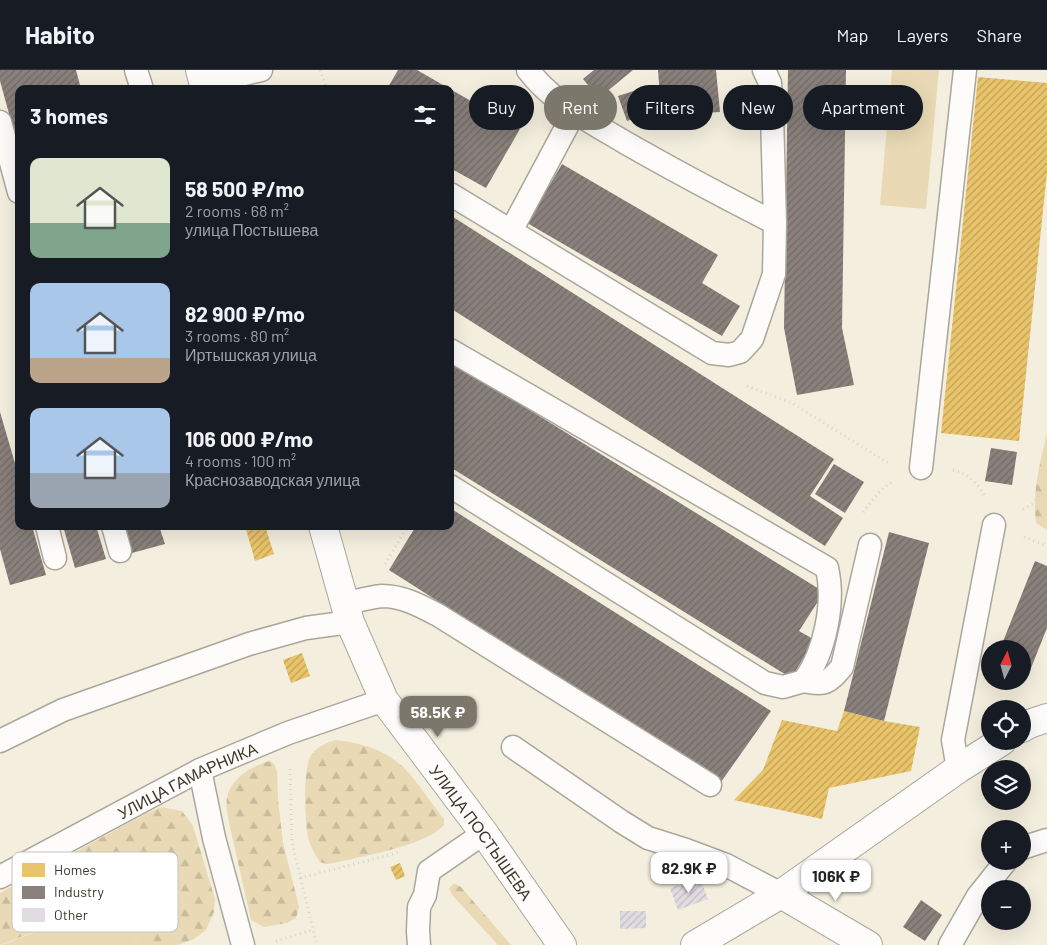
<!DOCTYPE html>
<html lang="en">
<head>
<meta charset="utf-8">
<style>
	body { margin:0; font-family:Barlow,sans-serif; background:#242831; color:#f1f3f6; height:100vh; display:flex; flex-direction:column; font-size:19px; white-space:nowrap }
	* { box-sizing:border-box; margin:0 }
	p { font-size:16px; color:#9ea1a6 }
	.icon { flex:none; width:28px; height:28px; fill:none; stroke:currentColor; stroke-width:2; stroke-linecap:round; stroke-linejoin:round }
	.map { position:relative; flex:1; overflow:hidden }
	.panel { position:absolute; left:15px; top:15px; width:439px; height:445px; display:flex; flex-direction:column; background:#171b24; border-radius:10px; box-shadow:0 5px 20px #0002 }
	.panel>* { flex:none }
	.hud { position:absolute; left:469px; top:15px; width:475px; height:45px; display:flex; gap:10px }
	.needle { width:32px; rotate:6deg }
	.buttons { position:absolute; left:981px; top:570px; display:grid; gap:10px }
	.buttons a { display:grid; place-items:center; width:50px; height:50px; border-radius:50%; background:#171b24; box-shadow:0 5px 20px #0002; font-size:25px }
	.price { position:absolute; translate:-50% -42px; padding:0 11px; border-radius:10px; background:#fff; color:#222; font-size:16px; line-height:32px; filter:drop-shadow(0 1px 2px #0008) }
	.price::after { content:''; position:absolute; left:50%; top:30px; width:15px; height:11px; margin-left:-8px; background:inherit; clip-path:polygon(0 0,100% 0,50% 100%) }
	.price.on { background:#7c776b; color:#fff }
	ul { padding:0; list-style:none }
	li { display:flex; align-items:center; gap:15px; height:125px; padding:0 15px }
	li span { display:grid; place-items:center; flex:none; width:140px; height:100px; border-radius:10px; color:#555 }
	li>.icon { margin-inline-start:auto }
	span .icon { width:60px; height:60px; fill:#fffc; stroke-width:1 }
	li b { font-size:21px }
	h2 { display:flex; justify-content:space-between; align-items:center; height:60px; padding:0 15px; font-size:21px }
	.chip { padding:0 18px; border-radius:22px; background:#171b24; box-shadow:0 5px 20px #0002; font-size:18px; line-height:45px }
	.chip.on { background:#7c776b; color:#fff }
	header { display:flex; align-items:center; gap:30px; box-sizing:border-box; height:70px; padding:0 25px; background:#171b24; border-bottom:1px solid #363941 }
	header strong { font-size:24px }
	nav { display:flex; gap:28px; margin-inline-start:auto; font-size:18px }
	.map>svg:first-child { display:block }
	.forest { fill:url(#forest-firs) }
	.park { fill:#e9dab5 }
	.homes { fill:url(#homes-hatch) }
	.industry { fill:url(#industry-hatch) }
	.building { fill:url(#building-hatch) }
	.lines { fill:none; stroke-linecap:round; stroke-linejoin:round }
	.service-casing { stroke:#aba69a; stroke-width:25 }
	.minor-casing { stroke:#aba69a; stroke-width:30 }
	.secondary-casing { stroke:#aba69a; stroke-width:30 }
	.path { stroke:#d5d4d0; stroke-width:3; stroke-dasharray:1 4; stroke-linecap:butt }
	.service { stroke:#fdfcfa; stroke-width:22 }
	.minor { stroke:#fdfcfa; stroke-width:28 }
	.secondary { stroke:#fdfcfa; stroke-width:28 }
	.labels { text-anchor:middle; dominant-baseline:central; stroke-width:5; stroke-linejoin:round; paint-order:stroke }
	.street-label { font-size:16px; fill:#3c372d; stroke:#fff }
	.key { fill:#fff; stroke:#c4c3c0; stroke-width:1 }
	.key-label { font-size:14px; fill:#3c372d }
</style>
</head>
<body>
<header>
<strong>Habito</strong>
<nav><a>Map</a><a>Layers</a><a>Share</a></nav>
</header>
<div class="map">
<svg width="1047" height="875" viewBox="0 0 1047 875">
	<defs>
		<pattern id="forest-firs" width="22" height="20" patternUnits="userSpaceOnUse" patternTransform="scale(1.25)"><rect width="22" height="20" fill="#e9dab5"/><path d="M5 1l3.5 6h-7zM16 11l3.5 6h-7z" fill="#c9bc9c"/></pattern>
		<pattern id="homes-hatch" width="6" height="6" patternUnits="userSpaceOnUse" patternTransform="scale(1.25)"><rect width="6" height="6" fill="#e9c46a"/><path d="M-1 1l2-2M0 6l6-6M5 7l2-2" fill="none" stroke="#bea058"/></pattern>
		<pattern id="industry-hatch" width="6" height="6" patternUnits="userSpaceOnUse" patternTransform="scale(1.25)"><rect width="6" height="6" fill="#8a817c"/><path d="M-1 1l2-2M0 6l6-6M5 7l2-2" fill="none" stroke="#726a66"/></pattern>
		<pattern id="building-hatch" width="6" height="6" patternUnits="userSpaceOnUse" patternTransform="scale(1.25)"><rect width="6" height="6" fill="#e0dce1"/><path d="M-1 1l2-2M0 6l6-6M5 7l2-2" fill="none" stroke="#c1bdc1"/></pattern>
	</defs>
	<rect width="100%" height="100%" fill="#f4eede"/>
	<!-- forest -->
	<path class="forest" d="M1047 363V460L1036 453C1032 422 1040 393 1047 363Z
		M335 670C360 672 389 681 406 700 420 715 431 733 444 749V755C425 776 363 786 334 793L326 794 320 792C315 784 310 776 308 767 305 750 302 697 312 684 318 676 327 673 335 670Z
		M270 691 274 694 277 701 278 729 283 773 299 837 296 848 287 853 264 857 251 850 228 748C227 740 225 729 229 721 236 705 254 695 270 691Z
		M161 737 182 741 193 756 215 829 214 842 206 860 194 869 178 875H138L119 829 0 875V823L145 744Z
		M454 813 461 817 511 875H498L453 826 449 819Z"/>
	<!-- park -->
	<path class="park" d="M892 0H939L926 139 880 135Z
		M119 829 138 875H2Z"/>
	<!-- homes -->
	<path class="homes" d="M978 7 1047 13V102L1019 371 941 363Z
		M245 456H265L274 484 255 491Z
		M302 583 310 606 291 613 283 590Z
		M844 641 884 651 920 657 911 701 829 718 822 749 734 730 763 700 782 650 837 661Z
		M400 793 405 806 396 810 390 797Z"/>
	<!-- industry -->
	<path class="industry" d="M0 0H76L81 19H19L18 76 0 11Z
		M398 0H417L450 19H387Z
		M594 0H633L599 28 583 9Z
		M658 0H716L720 42 674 45 673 25 660 26Z
		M788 0H846L842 258 854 315 797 325 784 258Z
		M643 18 652 42 627 51 618 26Z
		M450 19 520 59 486 118 450 98Z
		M562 94 718 185 702 213 740 236 722 266 527 153Z
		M450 145 834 389 810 426 843 448 825 476 450 238Z
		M450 291 824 522 799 561 815 570 791 608 450 397Z
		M0 342 19 407V456H32L46 505 10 515 0 479Z
		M991 378 1017 382 1012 415 985 411Z
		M834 394 864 412 845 443 815 424Z
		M450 438 771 641 721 712 389 500 416 456H450Z
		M63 456H96L106 489 75 498Z
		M124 456H159L165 474 132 483Z
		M889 462 929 473 884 651 844 641Z
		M1035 491 1047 496V558L1029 603 1022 600V579H1000Z
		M921 830 942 845 925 871 903 857Z"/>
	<!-- building -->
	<path class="building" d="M700 808 708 829 678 840 670 818Z
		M620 841H646V858L620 859Z"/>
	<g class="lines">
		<defs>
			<g id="service">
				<path d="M136 0 142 19"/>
				<path d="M528 0C553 33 591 52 626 73 675 101 724 127 775 153"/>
				<path d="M204 14 261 0"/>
				<path d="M0 52 19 122"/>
				<path d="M450 124 712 283 729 285 740 282 752 269 774 204 775 153 772 44 770 13 764 0"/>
				<path d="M511 161 574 43"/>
				<path d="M450 280 827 498C835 533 825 582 804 611L783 617 765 613 450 416"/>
				<path d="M921 398 965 0"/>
				<path d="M47 456 55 488"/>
				<path d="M113 456 120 481"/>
				<path d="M344 534C356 531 370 527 382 526 403 526 421 536 438 545L710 715"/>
				<path d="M804 611C825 616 828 613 842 597L870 475"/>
				<path d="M0 671 63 640 249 574 306 558 350 552"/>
				<path d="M513 677 622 752 648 768 686 780 726 795 781 824"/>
				<path d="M958 699 953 670 994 455"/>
				<path d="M200 700 214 768 243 875"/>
				<path d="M1022 778 1047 770"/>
				<path id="s1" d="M0 807 200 700 288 663 384 630"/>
				<path d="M419 875 418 861 419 837 425 825 429 801 484 763"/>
				<path d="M950 875 978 826 1006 791"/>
			</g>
			<path id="minor" d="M1022 658 1029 654 1047 648
				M781 824 868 875
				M695 875 781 824 958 699 1002 671"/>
			<g id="secondary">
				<path d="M200 0 205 19"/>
				<path id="s2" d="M323 456 350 552 384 630 484 763 562 875"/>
			</g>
		</defs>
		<!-- service casing -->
		<use href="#service" class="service-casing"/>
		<!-- minor casing -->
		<use href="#minor" class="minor-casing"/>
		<!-- secondary casing -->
		<use href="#secondary" class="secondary-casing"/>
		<!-- path -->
		<path class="path" d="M320 0 327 19
			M747 316 792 333 888 393
			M953 400C968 403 977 413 984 425
			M1023 439 1033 434 1047 417
			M863 442 880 421 893 411
			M1024 467 1047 476
			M385 494 408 456
			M290 699 292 773 317 875
			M134 773 148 786 157 799 182 875
			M300 808 401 782
			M276 871 313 860"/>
		<!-- service -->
		<use href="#service" class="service"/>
		<!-- minor -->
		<use href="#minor" class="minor"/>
		<!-- secondary -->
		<use href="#secondary" class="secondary"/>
	</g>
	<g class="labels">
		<!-- street labels -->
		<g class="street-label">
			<text stroke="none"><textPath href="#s1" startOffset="211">УЛИЦА ГАМАРНИКА</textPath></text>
			<text stroke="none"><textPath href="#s2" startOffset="349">УЛИЦА ПОСТЫШЕВА</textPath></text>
		</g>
	</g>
	<!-- legend -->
	<rect x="12" y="782" width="166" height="80" rx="8" class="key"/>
	<rect x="22" y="793" width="23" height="14" fill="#e9c46a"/>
	<rect x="22" y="816" width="23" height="13" fill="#8a817c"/>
	<rect x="22" y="838" width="23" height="14" fill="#e0dce1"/>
	<g class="key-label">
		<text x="54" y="805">Homes</text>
		<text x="54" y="827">Industry</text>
		<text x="54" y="850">Other</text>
	</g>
</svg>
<div class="buttons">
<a><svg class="needle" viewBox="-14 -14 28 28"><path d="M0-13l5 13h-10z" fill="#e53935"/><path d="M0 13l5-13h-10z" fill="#9ea1a6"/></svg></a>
<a><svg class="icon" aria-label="locate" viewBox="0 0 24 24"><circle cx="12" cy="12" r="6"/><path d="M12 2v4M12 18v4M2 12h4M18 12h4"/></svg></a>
<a><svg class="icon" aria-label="layers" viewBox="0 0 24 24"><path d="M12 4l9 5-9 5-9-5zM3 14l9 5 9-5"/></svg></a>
<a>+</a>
<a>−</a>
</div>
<b class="price on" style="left:438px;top:668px">58.5K ₽</b>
<b class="price" style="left:689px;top:824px">82.9K ₽</b>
<b class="price" style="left:836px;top:832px">106K ₽</b>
<div class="hud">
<a class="chip">Buy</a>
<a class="chip on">Rent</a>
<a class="chip">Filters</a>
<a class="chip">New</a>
<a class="chip">Apartment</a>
</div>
<section class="panel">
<h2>3 homes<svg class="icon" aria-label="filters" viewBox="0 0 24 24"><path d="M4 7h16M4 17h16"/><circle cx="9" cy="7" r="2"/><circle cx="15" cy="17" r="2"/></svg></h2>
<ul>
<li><span style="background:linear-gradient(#dfe7d0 65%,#7fa58c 0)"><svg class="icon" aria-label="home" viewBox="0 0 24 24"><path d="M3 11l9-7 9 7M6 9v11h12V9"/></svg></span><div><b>58 500 ₽/mo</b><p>2 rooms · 68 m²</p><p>улица Постышева</p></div></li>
<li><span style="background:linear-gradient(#a9c7e8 75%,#b9a48a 0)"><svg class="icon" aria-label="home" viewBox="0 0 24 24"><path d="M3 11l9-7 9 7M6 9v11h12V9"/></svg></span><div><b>82 900 ₽/mo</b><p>3 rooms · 80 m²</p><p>Иртышская улица</p></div></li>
<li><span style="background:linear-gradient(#a9c7e8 65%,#9aa5b1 0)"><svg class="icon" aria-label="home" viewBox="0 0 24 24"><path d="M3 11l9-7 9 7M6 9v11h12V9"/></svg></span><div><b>106 000 ₽/mo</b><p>4 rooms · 100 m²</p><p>Краснозаводская улица</p></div></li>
</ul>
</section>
</div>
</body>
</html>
